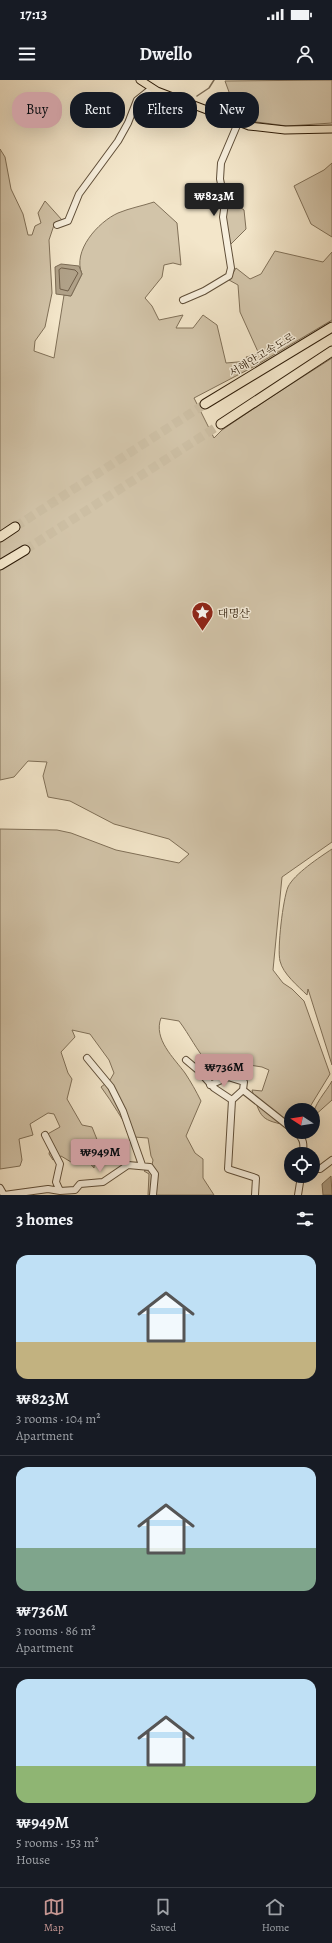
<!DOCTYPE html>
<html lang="en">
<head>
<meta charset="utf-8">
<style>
	body { margin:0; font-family:Alegreya,"Noto Serif KR",serif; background:#242831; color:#f1f3f6; height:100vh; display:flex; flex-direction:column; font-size:15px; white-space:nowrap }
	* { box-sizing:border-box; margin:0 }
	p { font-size:13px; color:#9ea1a6 }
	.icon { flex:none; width:22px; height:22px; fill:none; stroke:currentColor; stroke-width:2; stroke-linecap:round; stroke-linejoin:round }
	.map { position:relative; height:1115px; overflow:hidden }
	.panel { display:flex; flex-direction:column; background:#171b24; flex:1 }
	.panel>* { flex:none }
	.guide { position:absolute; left:12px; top:12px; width:308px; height:36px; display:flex; gap:8px }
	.needle { width:26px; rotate:282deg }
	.buttons { position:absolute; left:284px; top:1023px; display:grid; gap:8px }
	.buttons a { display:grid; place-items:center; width:36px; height:36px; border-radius:50%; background:#171b24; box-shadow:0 4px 16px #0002; font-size:20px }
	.price { position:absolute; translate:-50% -34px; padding:0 9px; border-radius:4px; background:#c59692; color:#111; font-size:13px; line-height:26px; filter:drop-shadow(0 1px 2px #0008) }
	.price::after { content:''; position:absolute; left:50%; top:24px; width:12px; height:9px; margin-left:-6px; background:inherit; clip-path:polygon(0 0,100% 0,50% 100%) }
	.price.current { background:#222; color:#fff }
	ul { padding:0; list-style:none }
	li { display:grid; align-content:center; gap:8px; height:212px; padding:0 16px }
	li+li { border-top:1px solid #363941 }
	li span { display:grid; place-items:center; height:124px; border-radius:12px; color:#555 }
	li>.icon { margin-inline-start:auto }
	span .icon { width:72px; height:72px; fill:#fffc; stroke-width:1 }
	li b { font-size:17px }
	h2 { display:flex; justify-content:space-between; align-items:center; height:48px; padding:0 16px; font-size:17px }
	.chip { padding:0 14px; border-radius:16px; background:#171b24; box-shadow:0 4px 16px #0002; font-size:14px; line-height:36px }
	.chip.current { background:#c59692; color:#111 }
	.status { display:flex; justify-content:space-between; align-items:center; height:28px; padding:0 20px; background:#171b24; direction:ltr }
	.status svg { height:11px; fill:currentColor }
	header { display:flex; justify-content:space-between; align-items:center; height:52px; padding:0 16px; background:#171b24; font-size:18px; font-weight:700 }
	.tabs { display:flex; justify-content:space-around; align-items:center; height:56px; border-top:1px solid #363941; background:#171b24; font-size:11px; color:#9ea1a6 }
	.tabs a { display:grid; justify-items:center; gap:2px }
	.tabs .current { color:#c59692 }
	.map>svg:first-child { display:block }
	.green { fill:#d2c4a9; stroke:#807058 }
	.water { fill:#b0a188; stroke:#7c6c55 }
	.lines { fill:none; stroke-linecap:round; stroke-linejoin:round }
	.shore { stroke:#6f5e48; stroke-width:1 }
	.stream { stroke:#7c6c55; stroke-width:1.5 }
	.highway-tunnel { stroke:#ccbea3; stroke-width:9; stroke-dasharray:9 4.5; stroke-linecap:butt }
	.minor-casing { stroke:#5f4e38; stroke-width:8 }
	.major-casing { stroke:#2e1c08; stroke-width:9 }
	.highway-casing { stroke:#2e1c08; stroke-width:11 }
	.minor { stroke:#f7efdd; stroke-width:6 }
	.major { stroke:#f3e6ca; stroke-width:7 }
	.highway { stroke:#f3e6ca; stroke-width:9 }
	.labels { text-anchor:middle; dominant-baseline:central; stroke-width:3; stroke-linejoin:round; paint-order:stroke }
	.street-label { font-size:11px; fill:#2e1c08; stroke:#f7efdd }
	.poi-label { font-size:11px; fill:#2e1c08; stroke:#f7efdd; text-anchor:start }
</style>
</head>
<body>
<div class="status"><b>17:13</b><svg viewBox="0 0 49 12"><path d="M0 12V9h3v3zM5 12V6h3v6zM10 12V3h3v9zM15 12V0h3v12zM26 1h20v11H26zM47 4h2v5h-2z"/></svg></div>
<header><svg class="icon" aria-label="menu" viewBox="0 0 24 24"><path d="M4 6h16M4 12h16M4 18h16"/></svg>Dwello<svg class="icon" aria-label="person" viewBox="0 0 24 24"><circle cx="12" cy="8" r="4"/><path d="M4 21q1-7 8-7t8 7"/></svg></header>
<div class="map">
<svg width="332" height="1115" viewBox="0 0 332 1115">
	<rect width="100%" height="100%" fill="#f3e6ca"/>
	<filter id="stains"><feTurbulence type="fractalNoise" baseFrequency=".005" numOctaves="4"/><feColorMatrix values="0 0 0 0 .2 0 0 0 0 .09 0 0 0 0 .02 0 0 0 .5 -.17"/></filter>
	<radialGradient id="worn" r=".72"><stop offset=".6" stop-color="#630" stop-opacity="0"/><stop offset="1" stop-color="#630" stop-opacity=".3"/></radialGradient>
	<!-- green -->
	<path class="green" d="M332 0V43L287 46 249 41 229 12 225 1Z
		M0 69 5 77 11 109 23 134 28 155H32L35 146 41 143 38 133 45 121 62 140 54 145 49 160 52 213 45 247 35 261 34 271 54 278 64 215 71 216 82 194C72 171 98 142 118 133 130 128 142 126 154 122L177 143 181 185 173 183 164 185 162 197 145 218 152 226 159 240 183 235 176 248H193L203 235 217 245 226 283 249 281 246 277 259 274 240 232 238 205 229 200 236 188 250 199 261 194 275 171 323 182 332 172V240L255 286 194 318 214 358 222 350 268 319 332 278V762L282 797 273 890 283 903 292 909 304 921 330 994 308 1030H291V1046C260 1040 261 1039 252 1010L262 1011 269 990 262 987 218 980 208 983C197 971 189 954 179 941L161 938C153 959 174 978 185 993 191 1002 196 1011 201 1021L186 1056 195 1073 203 1079V1098L214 1115H148L149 1094 144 1091 152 1085 153 1080 151 1076 148 1058 134 1057C122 1040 113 1023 101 1007L110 1000 114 993 109 980 90 954 72 950 75 957 61 972 68 993 72 999 67 1019 82 1045 92 1047 100 1067 95 1072 94 1088 80 1072V1082H71L61 1076 53 1080 49 1074 50 1069 44 1056 60 1047 54 1034 48 1033 30 1044 33 1055 19 1059 22 1080 20 1086 0 1089V749L57 750 71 753 116 770 179 783 189 774 169 759 114 744 70 721 48 717 43 696 47 682 28 681 14 697 0 700Z
		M332 83V157L311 144 294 106 324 90Z
		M227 122H233L244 130 246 149 229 166 225 142Z
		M332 769V985L308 909 307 915C298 906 283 894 280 881 277 869 283 819 288 807 294 794 320 777 332 769Z
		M332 1001V1020L313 1037C313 1025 326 1012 332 1001Z"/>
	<!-- water -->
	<path class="water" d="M61 184 79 186 82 194 71 216 56 214 55 187Z
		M331 1096 332 1115H323L322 1104Z"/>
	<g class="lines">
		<!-- shore -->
		<path class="shore" d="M62 188 75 190 78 193 68 211 60 209 59 190Z"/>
		<!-- stream -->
		<path class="stream" d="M197 16 209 8 214 0"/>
		<!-- highway-tunnel -->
		<path class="highway-tunnel" d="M15 447 205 324
			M25 470 221 344"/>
		<defs>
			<path id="minor" d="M57 145 68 141 79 114 118 61 128 43 137 20 152 8
				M183 220 204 211 229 196 231 188 223 137 225 123 220 99 221 83 238 43
				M87 978 111 1007 123 1031 142 1085
				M186 980 199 991 214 1008 232 1020 228 1089 256 1098 255 1115
				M210 1005 228 997 244 1002 243 1010
				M232 1020 243 1010 291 1048
				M296 1052C304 1059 304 1064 303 1074
				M45 1055 60 1084 56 1102 60 1111
				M313 1089H320L332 1080
				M0 1108 4 1115
				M4 1115 48 1109 60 1111 75 1110 80 1104 103 1102 128 1085 150 1087 155 1094 153 1115
				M298 1115 301 1096"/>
			<path id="major" d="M140 0 157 11 249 46 285 50 332 49"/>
			<path id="highway" d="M205 324 332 247
				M221 344 332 271
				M0 457 15 447
				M0 485 25 470"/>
		</defs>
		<!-- minor casing -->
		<use href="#minor" class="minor-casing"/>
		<!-- major casing -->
		<use href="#major" class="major-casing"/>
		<!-- highway casing -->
		<use href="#highway" class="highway-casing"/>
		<!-- minor -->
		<use href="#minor" class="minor"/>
		<!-- major -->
		<use href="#major" class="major"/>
		<!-- highway -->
		<use href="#highway" class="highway"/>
	</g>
	<!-- icons -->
	<defs>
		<symbol id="sight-pin" viewBox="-11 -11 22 30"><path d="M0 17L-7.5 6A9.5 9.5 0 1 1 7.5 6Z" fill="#8f2418" stroke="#f7efdd"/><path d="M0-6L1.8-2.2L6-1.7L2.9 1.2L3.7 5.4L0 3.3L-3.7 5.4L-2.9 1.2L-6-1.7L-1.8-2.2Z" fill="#fff"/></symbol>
	</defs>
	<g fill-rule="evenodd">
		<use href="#sight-pin" x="190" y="520" width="25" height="34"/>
	</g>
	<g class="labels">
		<!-- street labels -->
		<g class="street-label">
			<text transform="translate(262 275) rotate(-31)">서해안고속도로</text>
		</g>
		<!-- poi labels -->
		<g class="poi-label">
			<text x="218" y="533">대명산</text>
		</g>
	</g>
	<rect width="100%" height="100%" filter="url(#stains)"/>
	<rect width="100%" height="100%" fill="url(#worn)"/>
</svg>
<div class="buttons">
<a><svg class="needle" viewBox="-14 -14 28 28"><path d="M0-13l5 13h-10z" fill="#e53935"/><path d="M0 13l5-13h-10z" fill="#9ea1a6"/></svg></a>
<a><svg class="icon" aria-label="locate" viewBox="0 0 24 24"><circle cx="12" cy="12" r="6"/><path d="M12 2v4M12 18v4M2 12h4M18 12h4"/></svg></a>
</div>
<b class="price current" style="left:214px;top:137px">₩823M</b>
<b class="price" style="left:224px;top:1008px">₩736M</b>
<b class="price" style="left:100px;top:1093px">₩949M</b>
<div class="guide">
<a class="chip current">Buy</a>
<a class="chip">Rent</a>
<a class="chip">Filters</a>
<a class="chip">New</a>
</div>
</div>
<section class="panel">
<h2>3 homes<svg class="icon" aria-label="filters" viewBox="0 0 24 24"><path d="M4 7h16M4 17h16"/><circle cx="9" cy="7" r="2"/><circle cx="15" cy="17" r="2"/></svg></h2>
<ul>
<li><span style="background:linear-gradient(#bfe0f5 70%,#c2b280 0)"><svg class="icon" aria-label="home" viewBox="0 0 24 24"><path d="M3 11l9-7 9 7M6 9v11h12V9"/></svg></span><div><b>₩823M</b><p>3 rooms · 104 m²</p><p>Apartment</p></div></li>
<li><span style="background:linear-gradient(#bfe0f5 65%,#7fa58c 0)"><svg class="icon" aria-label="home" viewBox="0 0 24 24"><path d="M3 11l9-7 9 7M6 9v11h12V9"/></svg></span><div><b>₩736M</b><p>3 rooms · 86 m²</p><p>Apartment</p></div></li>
<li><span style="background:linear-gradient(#bfe0f5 70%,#8fb573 0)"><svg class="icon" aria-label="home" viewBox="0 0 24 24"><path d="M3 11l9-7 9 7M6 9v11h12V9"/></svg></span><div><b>₩949M</b><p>5 rooms · 153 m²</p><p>House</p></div></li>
</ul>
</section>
<nav class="tabs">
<a class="current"><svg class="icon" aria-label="map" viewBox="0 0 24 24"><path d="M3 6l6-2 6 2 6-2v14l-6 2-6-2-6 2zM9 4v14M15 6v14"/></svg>Map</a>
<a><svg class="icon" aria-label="saved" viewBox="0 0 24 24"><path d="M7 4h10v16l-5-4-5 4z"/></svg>Saved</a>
<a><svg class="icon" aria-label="home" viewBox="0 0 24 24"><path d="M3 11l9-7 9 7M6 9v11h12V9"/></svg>Home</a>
</nav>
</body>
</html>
